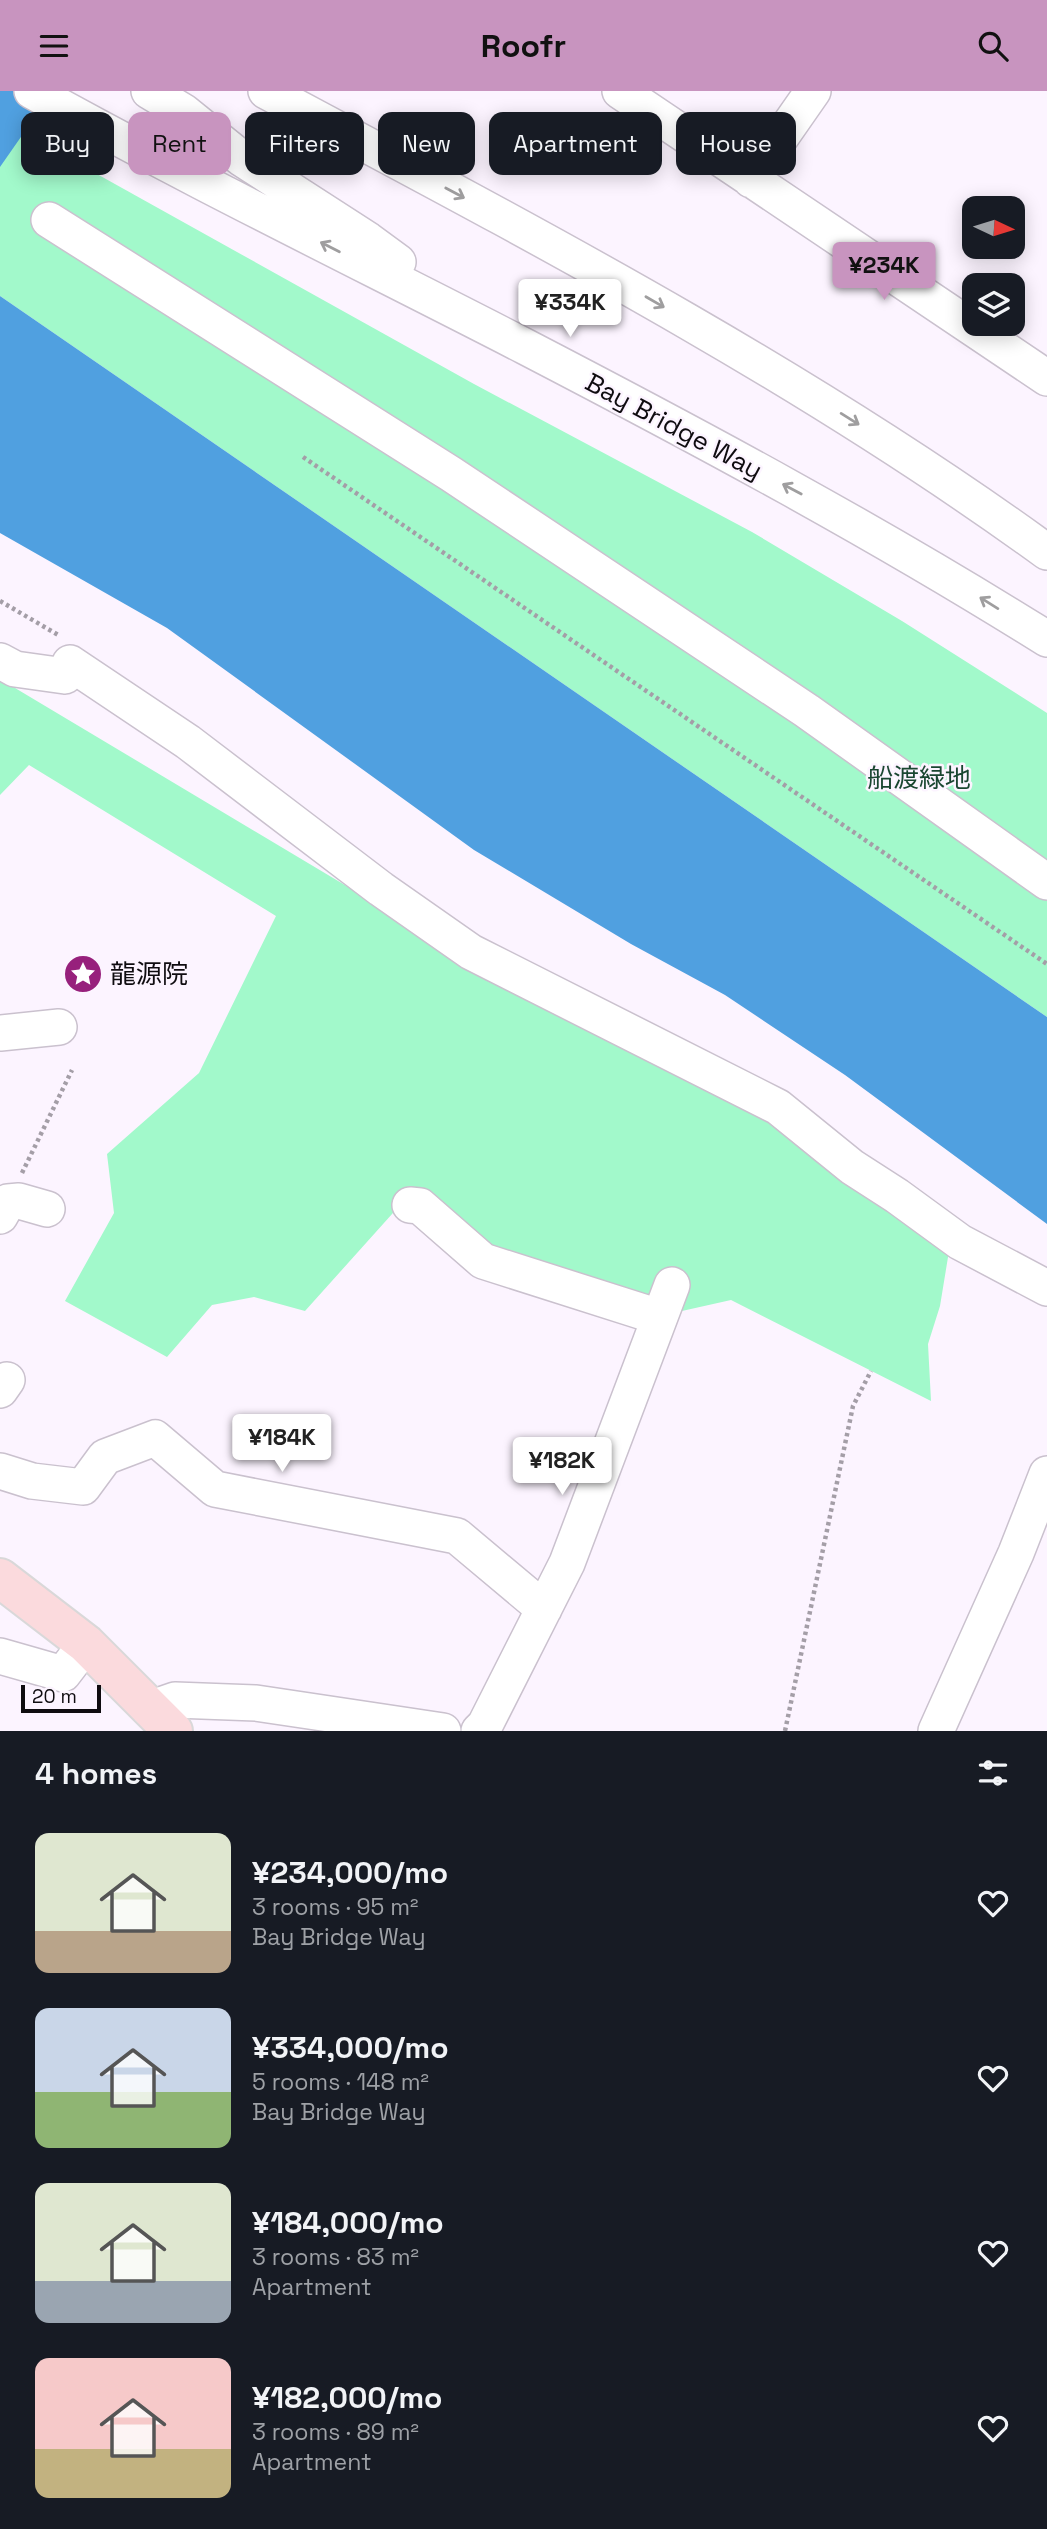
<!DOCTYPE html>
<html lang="en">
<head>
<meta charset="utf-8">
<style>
	body { margin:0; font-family:"Space Grotesk","Noto Sans JP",sans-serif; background:#20242c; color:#f1f3f6; height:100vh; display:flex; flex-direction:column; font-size:26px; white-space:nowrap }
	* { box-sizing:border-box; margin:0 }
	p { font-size:23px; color:#9ea1a6 }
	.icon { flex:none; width:38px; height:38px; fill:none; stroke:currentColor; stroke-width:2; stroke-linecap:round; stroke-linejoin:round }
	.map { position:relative; height:1640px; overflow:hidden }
	.sheet { display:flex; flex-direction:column; background:#171b24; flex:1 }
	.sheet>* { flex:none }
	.top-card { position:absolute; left:21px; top:21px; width:1006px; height:63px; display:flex; gap:14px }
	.needle { width:46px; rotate:94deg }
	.buttons { position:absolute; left:962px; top:105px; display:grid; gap:14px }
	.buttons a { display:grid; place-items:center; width:63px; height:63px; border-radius:14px; background:#171b24; box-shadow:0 4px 18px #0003; font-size:35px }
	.scale { position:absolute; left:21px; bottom:18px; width:80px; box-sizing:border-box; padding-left:7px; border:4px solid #0f0c10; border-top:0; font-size:19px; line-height:24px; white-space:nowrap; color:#0f0c10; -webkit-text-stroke:5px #fcf4ff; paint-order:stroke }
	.price { position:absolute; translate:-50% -60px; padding:0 16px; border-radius:7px; background:#fff; color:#222; font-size:23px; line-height:46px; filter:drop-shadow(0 2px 4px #0008) }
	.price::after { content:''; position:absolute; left:50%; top:42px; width:21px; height:16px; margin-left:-10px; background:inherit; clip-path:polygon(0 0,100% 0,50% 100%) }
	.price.current { background:#c894bf; color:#111 }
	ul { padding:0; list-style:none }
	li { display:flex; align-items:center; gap:21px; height:175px; padding:0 35px }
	li span { display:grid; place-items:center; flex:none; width:196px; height:140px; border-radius:14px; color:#555 }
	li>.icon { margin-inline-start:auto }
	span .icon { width:84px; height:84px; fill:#fffc; stroke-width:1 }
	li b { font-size:30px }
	h2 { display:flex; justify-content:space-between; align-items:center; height:84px; padding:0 35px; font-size:30px }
	.chip { padding:0 24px; border-radius:14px; background:#171b24; box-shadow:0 4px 18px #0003; font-size:24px; line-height:63px }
	.chip.current { background:#c894bf; color:#111 }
	header { display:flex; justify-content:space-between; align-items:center; height:91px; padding:0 35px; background:#c894bf; color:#111; font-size:32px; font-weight:800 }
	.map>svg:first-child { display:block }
	.green { fill:#a2f9cb }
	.water { fill:#50a0e0 }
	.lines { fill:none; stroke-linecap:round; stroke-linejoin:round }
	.minor-casing { stroke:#cac1ce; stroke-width:38 }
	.major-casing { stroke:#d9d8d9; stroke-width:42 }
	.path { stroke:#a49ea7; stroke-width:4.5; stroke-dasharray:3.5 3.5; stroke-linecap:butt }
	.minor { stroke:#fff; stroke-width:35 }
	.major { stroke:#fbdadd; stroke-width:38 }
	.oneway { stroke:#9f9e9f }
	.labels { text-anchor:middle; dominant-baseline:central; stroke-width:5; stroke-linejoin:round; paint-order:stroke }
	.street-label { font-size:26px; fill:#0f0c10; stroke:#fcf4ff }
	.park-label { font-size:26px; fill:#1a4631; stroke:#fcf4ff }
	.poi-label { font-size:26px; fill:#0f0c10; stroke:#fcf4ff; text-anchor:start }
</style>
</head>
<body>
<header><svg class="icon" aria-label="menu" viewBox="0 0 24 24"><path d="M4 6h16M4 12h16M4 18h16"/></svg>Roofr<svg class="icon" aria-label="search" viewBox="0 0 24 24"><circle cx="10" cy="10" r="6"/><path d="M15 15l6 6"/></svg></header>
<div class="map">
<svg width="1047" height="1640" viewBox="0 0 1047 1640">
	<rect width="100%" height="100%" fill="#fcf4ff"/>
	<!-- green -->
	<path class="green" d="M0 29 474 293 752 441 902 530 1047 622V926L0 205Z
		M0 588 467 867 772 1022 950 1154 940 1215 928 1253 931 1310 731 1209 673 1222 496 1168 410 1103 305 1220 254 1206 212 1214 167 1266 65 1210 114 1122 107 1063 199 982 276 825 29 674 0 704Z"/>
	<!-- water -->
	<path class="water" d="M0 0H53L0 76Z
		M0 205 1047 926V1133L845 984 725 904 631 853 474 759 167 537 0 442Z"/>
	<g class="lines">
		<defs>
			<path id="minor" d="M32 0C194 90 361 171 526 256 703 348 878 442 1047 548
				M149 0 184 21 241 67 368 149 398 171
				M266 0C532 142 802 283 1047 461
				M620 0 1047 287
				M751 89 813 0
				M49 129 451 383 807 620 1047 791
				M0 570 15 578 65 585 70 572 188 651 381 798 471 861 778 1016 852 1076 897 1105 960 1151 1047 1197
				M0 942 59 936
				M410 1114 420 1115 483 1170 659 1226
				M0 1125 8 1111 19 1110 47 1118
				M0 1299 7 1289
				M0 1380 32 1390 83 1396 105 1366 155 1347 215 1398 457 1445 544 1518
				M0 1565 63 1583 86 1553
				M149 1618 175 1609 256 1612 443 1640
				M479 1640 485 1634 567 1472 672 1194
				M936 1640 1016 1462 1047 1383"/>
			<path id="major" d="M0 1487 86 1553 173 1640"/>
		</defs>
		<!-- minor casing -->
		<use href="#minor" class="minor-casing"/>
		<!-- major casing -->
		<use href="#major" class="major-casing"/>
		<!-- path -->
		<path class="path" d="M303 366 1047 873
			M0 510 60 545
			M22 1082 72 979
			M785 1640 853 1315 871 1280"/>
		<!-- minor -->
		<use href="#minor" class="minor"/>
		<!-- major -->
		<use href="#major" class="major"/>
	</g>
	<!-- one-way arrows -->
	<defs><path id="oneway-shaft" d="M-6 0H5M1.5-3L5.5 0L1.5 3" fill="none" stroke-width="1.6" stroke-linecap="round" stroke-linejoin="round" transform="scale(1.75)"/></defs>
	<g class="oneway">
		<use href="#oneway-shaft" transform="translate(455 102) rotate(28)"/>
		<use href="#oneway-shaft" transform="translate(330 156) rotate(-153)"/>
		<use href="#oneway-shaft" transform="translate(655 211) rotate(30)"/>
		<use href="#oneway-shaft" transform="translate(850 328) rotate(32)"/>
		<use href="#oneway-shaft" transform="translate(792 398) rotate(-152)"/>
		<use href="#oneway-shaft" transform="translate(989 512) rotate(-148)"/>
	</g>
	<!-- icons -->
	<defs>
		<symbol id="sight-disc" viewBox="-11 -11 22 22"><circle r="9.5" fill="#97207c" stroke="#fcf4ff"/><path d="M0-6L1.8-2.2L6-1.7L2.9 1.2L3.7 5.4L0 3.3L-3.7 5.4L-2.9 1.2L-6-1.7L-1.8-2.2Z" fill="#fff"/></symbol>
	</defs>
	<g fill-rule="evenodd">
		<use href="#sight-disc" x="61" y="861" width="44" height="44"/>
	</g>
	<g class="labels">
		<!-- street labels -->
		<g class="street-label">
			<text transform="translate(674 335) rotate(28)">Bay Bridge Way</text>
		</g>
		<!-- park labels -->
		<g class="park-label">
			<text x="919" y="687">船渡緑地</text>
		</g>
		<!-- poi labels -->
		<g class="poi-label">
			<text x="110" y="883">龍源院</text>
		</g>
	</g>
</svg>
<div class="buttons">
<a><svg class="needle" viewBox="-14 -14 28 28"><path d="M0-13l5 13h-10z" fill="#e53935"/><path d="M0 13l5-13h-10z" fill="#9ea1a6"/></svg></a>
<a><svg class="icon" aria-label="layers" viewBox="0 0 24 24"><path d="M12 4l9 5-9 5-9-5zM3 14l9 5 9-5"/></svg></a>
</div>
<div class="scale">20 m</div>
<b class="price current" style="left:884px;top:211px">¥234K</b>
<b class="price" style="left:570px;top:248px">¥334K</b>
<b class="price" style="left:282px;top:1383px">¥184K</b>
<b class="price" style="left:562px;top:1406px">¥182K</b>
<div class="top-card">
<a class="chip">Buy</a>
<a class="chip current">Rent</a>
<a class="chip">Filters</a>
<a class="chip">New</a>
<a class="chip">Apartment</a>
<a class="chip">House</a>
</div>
</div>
<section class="sheet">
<h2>4 homes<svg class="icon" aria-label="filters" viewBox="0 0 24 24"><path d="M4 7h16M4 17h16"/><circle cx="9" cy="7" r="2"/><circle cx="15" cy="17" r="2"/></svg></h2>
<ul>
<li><span style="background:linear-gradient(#dfe7d0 70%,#b9a48a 0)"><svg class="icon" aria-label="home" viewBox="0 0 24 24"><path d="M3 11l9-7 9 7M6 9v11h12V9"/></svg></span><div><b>¥234,000/mo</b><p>3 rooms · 95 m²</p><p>Bay Bridge Way</p></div><svg class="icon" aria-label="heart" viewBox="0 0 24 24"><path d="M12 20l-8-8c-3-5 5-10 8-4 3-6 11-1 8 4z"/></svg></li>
<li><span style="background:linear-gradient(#c9d6e8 60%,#8fb573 0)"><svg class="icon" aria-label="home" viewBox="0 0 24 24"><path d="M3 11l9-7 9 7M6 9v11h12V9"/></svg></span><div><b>¥334,000/mo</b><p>5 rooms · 148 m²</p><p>Bay Bridge Way</p></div><svg class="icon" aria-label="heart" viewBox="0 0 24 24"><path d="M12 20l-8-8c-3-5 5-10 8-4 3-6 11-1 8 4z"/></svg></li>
<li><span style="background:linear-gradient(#dfe7d0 70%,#9aa5b1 0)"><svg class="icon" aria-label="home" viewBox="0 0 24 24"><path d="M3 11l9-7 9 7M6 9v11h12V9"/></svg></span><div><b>¥184,000/mo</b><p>3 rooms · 83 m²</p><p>Apartment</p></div><svg class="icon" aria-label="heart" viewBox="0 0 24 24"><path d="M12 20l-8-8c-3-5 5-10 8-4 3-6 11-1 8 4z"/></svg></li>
<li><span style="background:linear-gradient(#f6c9c9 65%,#c2b280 0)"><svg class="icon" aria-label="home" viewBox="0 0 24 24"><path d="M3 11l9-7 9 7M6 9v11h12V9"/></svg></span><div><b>¥182,000/mo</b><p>3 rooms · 89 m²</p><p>Apartment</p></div><svg class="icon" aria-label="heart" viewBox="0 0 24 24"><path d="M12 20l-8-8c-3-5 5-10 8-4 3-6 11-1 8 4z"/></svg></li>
</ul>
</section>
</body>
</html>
